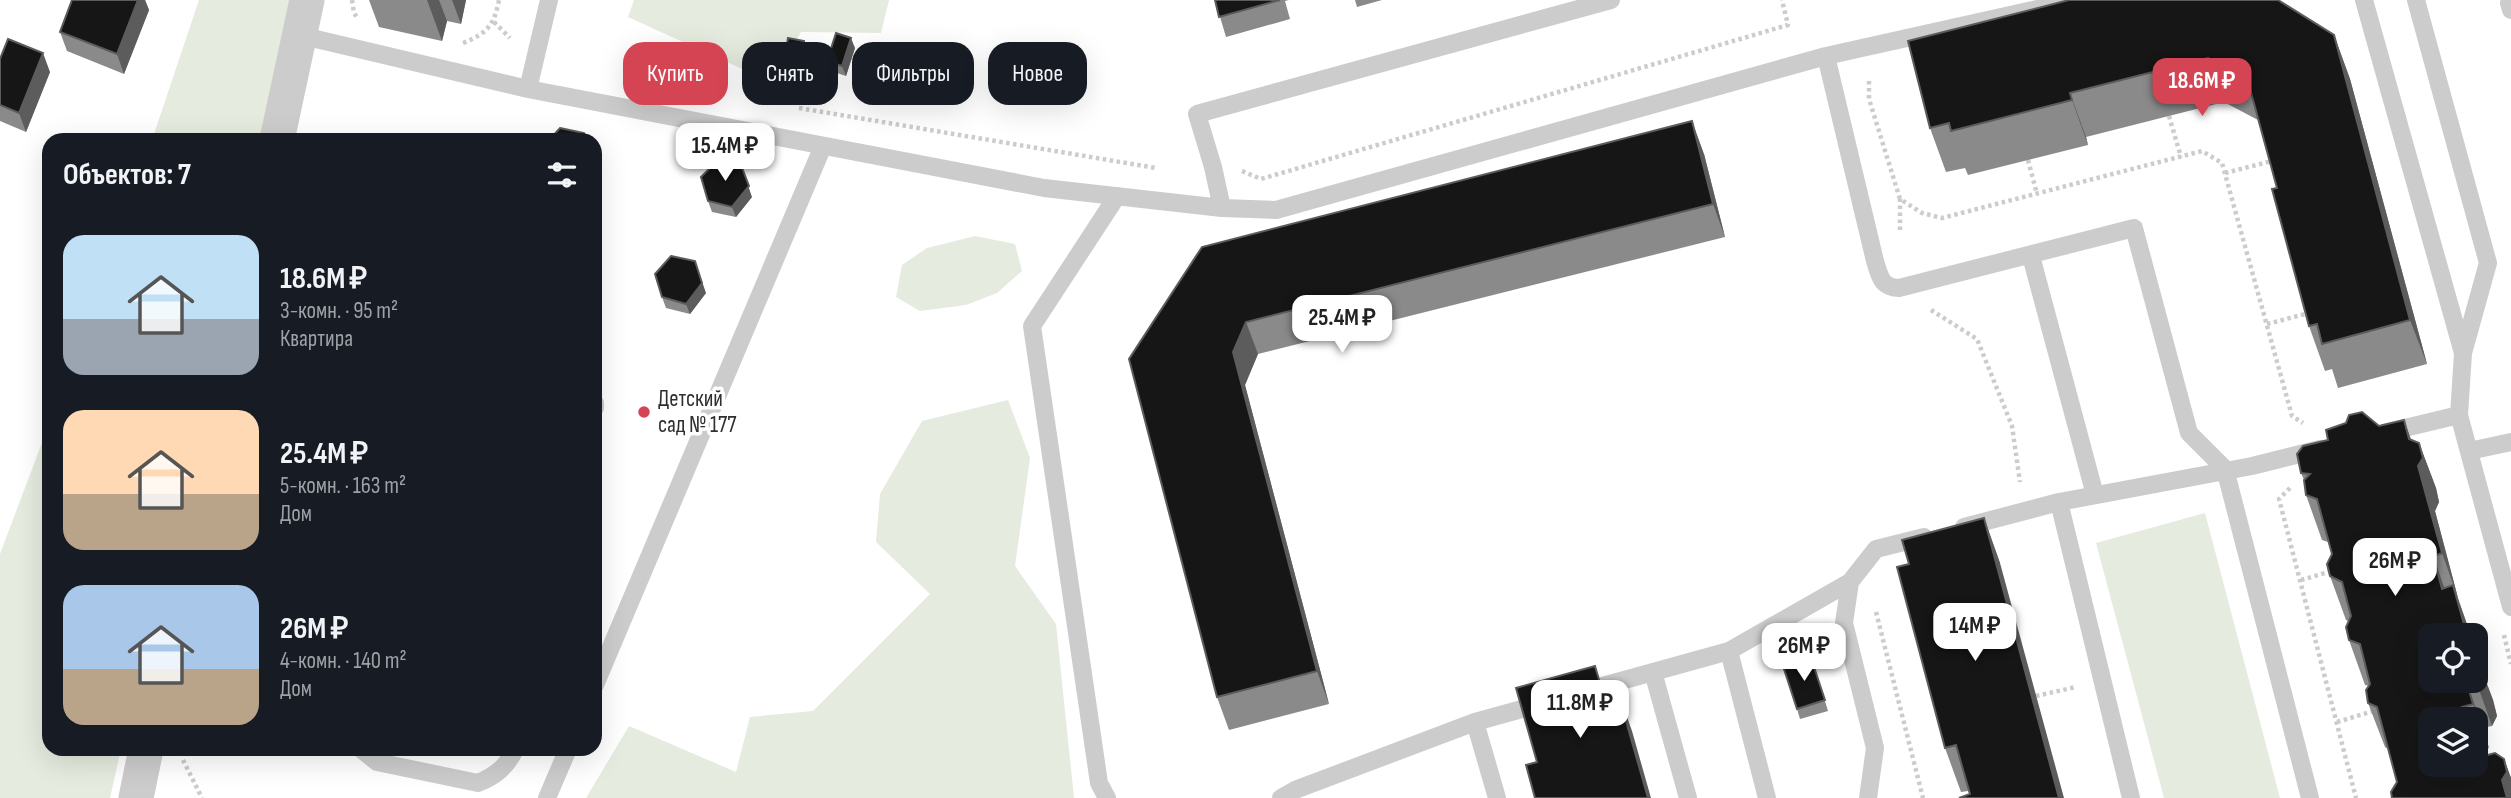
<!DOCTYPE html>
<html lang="ru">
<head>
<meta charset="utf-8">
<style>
	body { margin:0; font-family:"Sofia Sans Condensed",sans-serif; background:#242831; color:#f1f3f6; height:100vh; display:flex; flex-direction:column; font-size:26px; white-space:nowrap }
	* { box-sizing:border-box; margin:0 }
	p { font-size:23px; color:#9ea1a6 }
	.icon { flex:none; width:38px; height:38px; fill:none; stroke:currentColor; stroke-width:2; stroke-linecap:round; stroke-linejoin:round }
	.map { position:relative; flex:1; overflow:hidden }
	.panel { position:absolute; left:42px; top:133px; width:560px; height:623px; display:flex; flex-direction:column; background:#171b24; border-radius:21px; box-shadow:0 7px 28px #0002 }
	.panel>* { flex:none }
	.guide { position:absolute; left:623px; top:42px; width:665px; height:63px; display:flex; gap:14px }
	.tools { position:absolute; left:2418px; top:623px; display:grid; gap:14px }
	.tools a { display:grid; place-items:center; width:70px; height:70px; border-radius:14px; background:#171b24; box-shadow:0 7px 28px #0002; font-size:35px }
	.price { position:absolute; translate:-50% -60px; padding:0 16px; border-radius:14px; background:#fff; color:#222; font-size:23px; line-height:46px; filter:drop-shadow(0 2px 4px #0008) }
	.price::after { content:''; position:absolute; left:50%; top:42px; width:21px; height:16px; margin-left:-10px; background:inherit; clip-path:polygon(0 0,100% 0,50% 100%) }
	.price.active { background:#d44453; color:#fff }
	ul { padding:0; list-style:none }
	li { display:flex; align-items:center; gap:21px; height:175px; padding:0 21px }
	li span { display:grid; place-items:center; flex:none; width:196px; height:140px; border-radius:21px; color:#555 }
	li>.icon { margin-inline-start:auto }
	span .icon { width:84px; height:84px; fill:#fffc; stroke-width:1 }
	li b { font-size:30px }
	h2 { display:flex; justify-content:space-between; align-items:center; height:84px; padding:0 21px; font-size:30px }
	.tag { padding:0 24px; border-radius:21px; background:#171b24; box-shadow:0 7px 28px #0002; font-size:24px; line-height:63px }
	.tag.active { background:#d44453; color:#fff }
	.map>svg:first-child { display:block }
	.green { fill:#e5ebde }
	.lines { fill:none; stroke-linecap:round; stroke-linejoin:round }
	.path { stroke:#ccc; stroke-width:4.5; stroke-dasharray:3.5 3.5; stroke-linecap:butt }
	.service { stroke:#ccc; stroke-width:18 }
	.minor { stroke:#ccc; stroke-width:35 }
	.wall { fill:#8a8a8a; fill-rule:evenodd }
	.shaded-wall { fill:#5c5c5c }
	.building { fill:#161616; stroke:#5c5c5c; stroke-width:2 }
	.poi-dot { fill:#d44453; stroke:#fff; stroke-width:2.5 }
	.labels { text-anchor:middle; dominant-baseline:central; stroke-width:7; stroke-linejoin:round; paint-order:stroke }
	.poi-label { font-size:23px; fill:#2f2f2f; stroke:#fff; text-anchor:start }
</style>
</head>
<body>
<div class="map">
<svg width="2511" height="798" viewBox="0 0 2511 798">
	<rect width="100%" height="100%" fill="#fff"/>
	<!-- green -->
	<path class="green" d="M199 0H297L264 140H152Z
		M634 0H889L881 33 801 32 773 83 628 17Z
		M975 236 1015 244 1022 271 997 293 966 305 920 311 896 297 902 265 927 248Z
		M1008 400 1030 458 1015 566 1056 624 1074 798H586L629 726 736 772 750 717 813 711 930 594 876 542 880 494 922 421Z
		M49 424V749H121L110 798H0V554Z
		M2205 513 2280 798H2164L2096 543Z"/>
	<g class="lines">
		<!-- path -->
		<path class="path" d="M352 0 354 13 358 19
			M494 22 510 38
			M463 43C488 33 494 25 499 0
			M1869 81V99L1900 199 1922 213 1942 218 2202 151 2222 163 2292 416 2303 423
			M799 108 1156 168
			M2169 116 2181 157
			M2028 160 2037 194
			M1242 171 1261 179 1788 25 1782 0
			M2225 173 2272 161
			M1900 230V199
			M1931 310 1977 339 2012 426 2020 482
			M2267 324 2309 313
			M2290 488 2279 499 2356 798
			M2301 580 2332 571
			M1876 612 1923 798
			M2504 635 2511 664
			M2036 696 2076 687
			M2337 722 2377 710
			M183 760 202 798"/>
		<!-- service -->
		<path class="service" d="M2364 0 2463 353 2459 415 2511 607
			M2416 0 2488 263 2463 353
			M2511 2 2509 3 2511 10
			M299 35 528 89 1044 188 1222 208 1276 210 1826 56 2078 0
			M1826 56 1875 261C1880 277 1881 287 1899 288L2134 228 2189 433 2225 469 2310 798
			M528 89 549 0
			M1222 208 1213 167 1197 114 1611 0
			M2031 256 2095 495
			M595 403V408
			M2384 433 2459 415
			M2469 451 2511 442
			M2059 502 2131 798
			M1964 527 2059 502 2252 466 2320 449
			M1729 651 1767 798
			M1653 672 1688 798
			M595 685 823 146
			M1581 692 1729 651 1850 582
			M1475 722 1497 798
			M361 749 377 762 478 783C495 776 507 767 515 749
			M547 798 568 749
			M1107 798 1099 783 1032 326 1117 196
			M1281 798 1295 790 1475 722 1544 703
			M1868 798 1875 748 1844 623 1850 582 1876 549 1924 537"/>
		<!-- minor -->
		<path class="minor" d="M277 140 307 0
			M136 798 146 749"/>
	</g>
	<!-- wall -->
	<path class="wall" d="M72 0H145L149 10 124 74 67 51 60 32Z
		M369 0H466L461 24 447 21 442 41 379 27Z
		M1215 0H1289L1285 1 1290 19 1226 37Z
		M1355 0H1382L1357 7Z
		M2334 35 2350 79 2427 364 2338 388 2332 369 2325 371 2309 326 2277 188 2258 120 2224 102 2086 137 2088 145 1968 175 1965 168 1946 172 1930 128 1908 41Z
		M855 48 846 76 831 71 827 61Z
		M808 52 804 69 789 66 785 56Z
		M0 59 50 72 26 132 0 121Z
		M1704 154 1725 237 1258 354 1245 385 1329 704 1229 730 1217 697 1129 359Z
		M752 197 736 217 712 212 708 201Z
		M706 293 690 314 666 308 662 297Z
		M2346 423 2379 426 2419 443 2436 488 2439 502 2435 511 2458 598 2469 630 2431 635 2476 655 2493 700 2497 716 2492 726 2483 728 2489 748 2484 750 2486 755 2504 759 2511 778V798L2397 782 2388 749 2385 747 2368 703 2369 686 2365 685 2349 640 2348 621 2346 620 2330 576 2332 554 2328 542 2322 540 2306 495 2304 480 2301 473 2328 440ZM2431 719H2476V765Z
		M1984 518 2000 563 1970 794 1968 791 1961 792 1945 748 1909 564Z
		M1815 668 1828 711 1800 719 1797 709Z"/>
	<!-- shaded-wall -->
	<path class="shaded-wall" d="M138 0H145L149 10 124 74 117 54Z
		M427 0H439L447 21 442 41Z
		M452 0H466L461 24Z
		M2334 35 2350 79 2427 364 2410 320Z
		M851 38 855 48 846 76 842 66Z
		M804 41 808 52 804 69 801 59Z
		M43 53 50 72 26 132 19 113Z
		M2070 93 2086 137 2088 145 2072 100Z
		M1692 121 1704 154 1725 237 1713 204Z
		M741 165 752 197 736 217 732 207Z
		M695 261 706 293 690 314 686 304Z
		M1246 322 1258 354 1245 385 1329 704 1317 671 1233 352Z
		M2404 420 2420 464 2419 443 2436 488 2439 502 2435 511 2458 598 2442 553Z
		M1984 518 2000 563 2064 798H2059Z
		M2433 556 2449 601 2442 589Z
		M2453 585 2469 630 2471 635H2467Z
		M2476 655 2493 700 2497 716 2492 726 2476 681Z
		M2467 684 2483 728 2489 748 2473 704Z
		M1616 686 1632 731 1651 798H1648Z
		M2504 759 2511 778V798H2507L2502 780Z"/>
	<!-- building -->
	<path class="building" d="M72 0H138L117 54 60 32Z
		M1215 0H1280L1219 17Z
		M2069 0H2278L2334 35 2410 320 2322 344 2317 324 2309 326 2272 189 2277 188 2247 78 2208 58 2070 93 2072 100 1951 131 1949 123 1930 128 1908 41Z
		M836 33 851 38 842 66 827 61Z
		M788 38 804 41 801 59 785 56Z
		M8 39 43 53 19 113 0 105V59Z
		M1692 121 1713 204 1246 322 1233 352 1317 671 1217 697 1129 359 1202 247Z
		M560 128 584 133 586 140H549Z
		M718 160 741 165 749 186 732 207 708 201 701 177Z
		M671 256 695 261 702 283 686 304 662 297 655 274Z
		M2362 412 2379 426 2404 420 2409 439 2419 443 2423 458 2418 466 2442 553 2433 556 2442 589 2453 585 2467 635H2431V681H2476L2467 684 2473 704 2462 707 2465 719H2431V765H2476V736L2478 735 2484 756 2495 753 2504 759 2507 772 2502 780 2507 798H2392L2391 792 2397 782 2377 707 2368 703 2366 690 2370 684 2360 644 2349 640 2346 627 2351 616 2342 582 2330 576 2327 564 2332 554 2317 499 2306 495 2304 480 2310 474 2301 473 2297 454 2303 446 2328 440 2326 430 2346 423 2349 415Z
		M1984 518 2059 798H1959L1970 794 1956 745 1945 748 1897 567 1909 564 1902 540Z
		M2476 656 2481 672 2476 681Z
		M1811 658 1825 700 1797 709 1783 666Z
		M1595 666 1602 690 1616 686 1648 798H1535L1526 765 1537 762 1516 688Z"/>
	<!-- markers -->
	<circle class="poi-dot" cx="644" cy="412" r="7"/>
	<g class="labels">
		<!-- poi labels -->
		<g class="poi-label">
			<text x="658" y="399">Детский<tspan x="658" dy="26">сад № 177</tspan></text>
		</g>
	</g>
</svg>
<div class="tools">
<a><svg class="icon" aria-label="locate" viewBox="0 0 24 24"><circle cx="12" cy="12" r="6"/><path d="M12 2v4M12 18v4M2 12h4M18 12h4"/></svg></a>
<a><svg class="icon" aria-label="layers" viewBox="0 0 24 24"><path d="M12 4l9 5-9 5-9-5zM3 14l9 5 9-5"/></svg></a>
</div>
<b class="price active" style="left:2202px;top:118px">18.6M ₽</b>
<b class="price" style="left:725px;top:183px">15.4M ₽</b>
<b class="price" style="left:1342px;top:355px">25.4M ₽</b>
<b class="price" style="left:2395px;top:598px">26M ₽</b>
<b class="price" style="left:1975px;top:663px">14M ₽</b>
<b class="price" style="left:1804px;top:683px">26M ₽</b>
<b class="price" style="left:1580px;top:740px">11.8M ₽</b>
<div class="guide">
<a class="tag active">Купить</a>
<a class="tag">Снять</a>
<a class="tag">Фильтры</a>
<a class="tag">Новое</a>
</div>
<section class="panel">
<h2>Объектов: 7<svg class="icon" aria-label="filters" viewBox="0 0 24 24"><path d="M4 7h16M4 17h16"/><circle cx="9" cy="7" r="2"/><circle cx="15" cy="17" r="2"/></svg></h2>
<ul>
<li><span style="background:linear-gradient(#bfe0f5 60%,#9aa5b1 0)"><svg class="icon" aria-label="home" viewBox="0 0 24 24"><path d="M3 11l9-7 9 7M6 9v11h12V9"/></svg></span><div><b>18.6M ₽</b><p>3-комн. · 95 m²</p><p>Квартира</p></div></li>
<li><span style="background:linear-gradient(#ffd9b3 60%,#b9a48a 0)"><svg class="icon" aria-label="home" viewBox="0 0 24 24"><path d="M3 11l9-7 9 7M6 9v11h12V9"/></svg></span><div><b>25.4M ₽</b><p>5-комн. · 163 m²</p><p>Дом</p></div></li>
<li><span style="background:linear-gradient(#a9c7e8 60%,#b9a48a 0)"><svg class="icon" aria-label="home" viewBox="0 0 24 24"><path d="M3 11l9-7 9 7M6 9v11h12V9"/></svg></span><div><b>26M ₽</b><p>4-комн. · 140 m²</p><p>Дом</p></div></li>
</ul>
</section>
</div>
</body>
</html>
